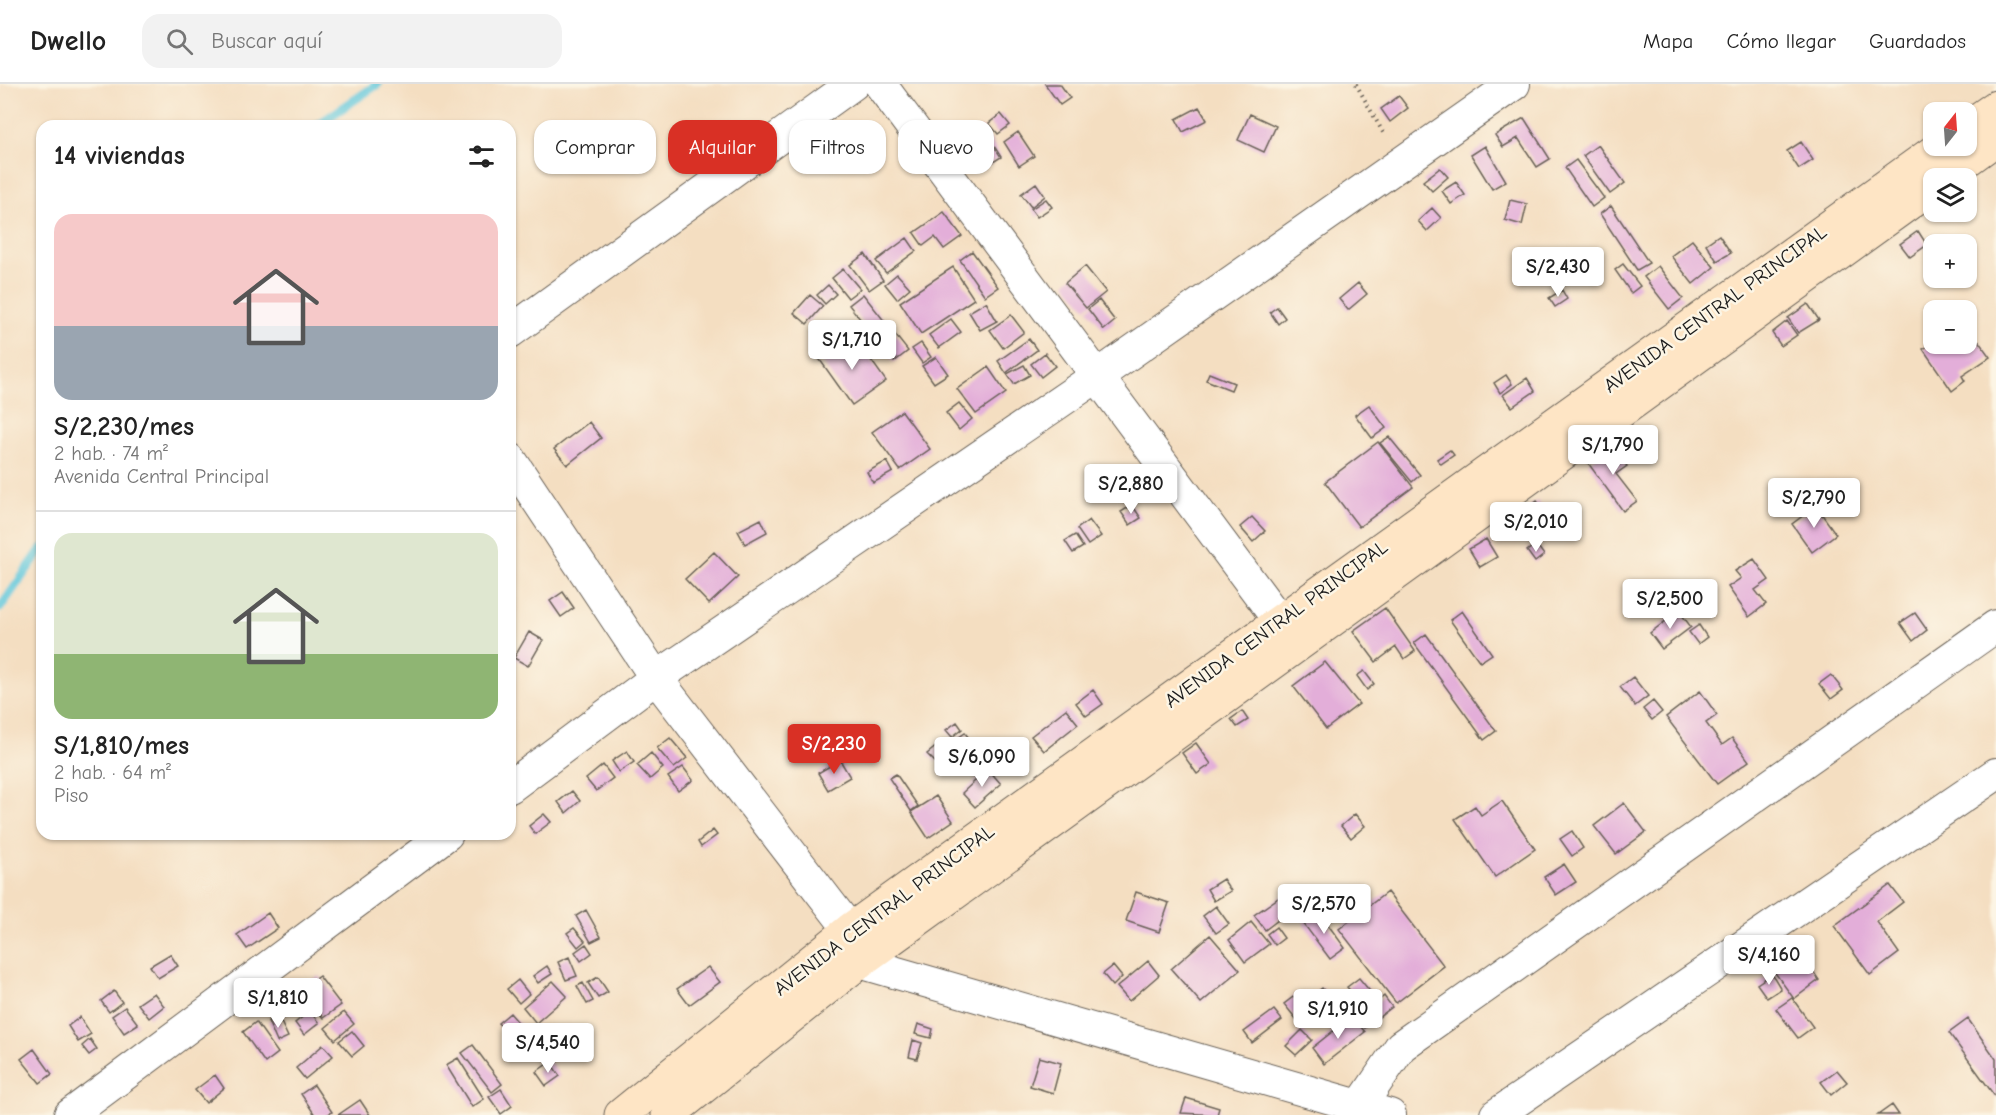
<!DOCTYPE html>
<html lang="es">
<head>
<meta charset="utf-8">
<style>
	body { margin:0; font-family:"Comic Neue",sans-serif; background:#f2f2f2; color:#222; height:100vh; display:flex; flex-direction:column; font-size:22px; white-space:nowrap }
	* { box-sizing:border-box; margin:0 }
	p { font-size:20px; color:#767676 }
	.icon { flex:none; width:33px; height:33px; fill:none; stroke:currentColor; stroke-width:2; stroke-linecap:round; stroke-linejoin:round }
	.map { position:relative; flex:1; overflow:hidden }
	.details { position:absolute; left:36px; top:36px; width:480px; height:720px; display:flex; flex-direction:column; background:#fff; border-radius:18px; box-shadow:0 2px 4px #0004 }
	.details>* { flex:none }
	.guide { position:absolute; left:534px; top:36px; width:570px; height:54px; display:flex; gap:12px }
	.needle { width:39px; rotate:17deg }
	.fabs { position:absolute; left:1923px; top:18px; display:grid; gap:12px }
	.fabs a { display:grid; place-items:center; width:54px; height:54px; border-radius:12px; background:#fff; box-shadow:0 2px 4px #0004; font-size:30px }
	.price { position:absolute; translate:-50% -51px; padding:0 14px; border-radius:6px; background:#fff; color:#222; font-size:20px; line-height:39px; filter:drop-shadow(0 2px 3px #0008) }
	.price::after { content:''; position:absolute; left:50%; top:36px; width:18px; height:14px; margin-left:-9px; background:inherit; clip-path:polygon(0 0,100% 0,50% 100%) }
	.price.on { background:#d93025; color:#fff }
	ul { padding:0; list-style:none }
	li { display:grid; align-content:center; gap:12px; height:318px; padding:0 18px }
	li+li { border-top:2px solid #e0e0e0 }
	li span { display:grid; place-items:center; height:186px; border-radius:18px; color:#555 }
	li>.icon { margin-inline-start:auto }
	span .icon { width:108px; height:108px; fill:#fffc; stroke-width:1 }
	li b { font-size:26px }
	h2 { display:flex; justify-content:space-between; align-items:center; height:72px; padding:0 18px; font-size:26px }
	.pill { padding:0 21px; border-radius:18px; background:#fff; box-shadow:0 2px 4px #0004; font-size:21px; line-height:54px }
	.pill.on { background:#d93025; color:#fff }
	header { display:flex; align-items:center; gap:36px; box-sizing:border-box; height:84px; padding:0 30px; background:#fff; border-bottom:2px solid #e0e0e0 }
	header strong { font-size:28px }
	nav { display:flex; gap:33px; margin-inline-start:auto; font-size:21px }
	.search { width:420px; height:54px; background:#f2f2f2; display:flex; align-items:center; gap:15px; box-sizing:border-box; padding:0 21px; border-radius:18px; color:#767676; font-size:22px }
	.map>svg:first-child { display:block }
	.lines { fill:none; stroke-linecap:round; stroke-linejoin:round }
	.stream { stroke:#60c7dc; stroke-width:9 }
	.building { fill:#e3aed9 }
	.street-casing { stroke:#686056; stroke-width:34 }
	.secondary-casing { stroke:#686056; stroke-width:35 }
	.path { stroke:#686056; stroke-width:4; stroke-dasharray:1.5 4.5; stroke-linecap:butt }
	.street { stroke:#fff; stroke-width:32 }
	.secondary { stroke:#fee5c5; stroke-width:33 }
	.labels { text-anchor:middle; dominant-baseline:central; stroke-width:5; stroke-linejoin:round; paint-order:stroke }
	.street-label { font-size:20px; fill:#1c1c1c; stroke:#fcf5e5 }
</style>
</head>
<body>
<header>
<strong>Dwello</strong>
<div class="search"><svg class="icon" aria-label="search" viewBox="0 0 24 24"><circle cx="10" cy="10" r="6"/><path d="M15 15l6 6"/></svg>Buscar aquí</div>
<nav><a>Mapa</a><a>Cómo llegar</a><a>Guardados</a></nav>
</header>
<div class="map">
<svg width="1996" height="1031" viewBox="0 0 1996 1031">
	<rect width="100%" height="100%" fill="#fcf5e5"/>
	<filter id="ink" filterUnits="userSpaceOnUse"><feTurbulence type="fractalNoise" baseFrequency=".0167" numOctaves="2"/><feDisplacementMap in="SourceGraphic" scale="12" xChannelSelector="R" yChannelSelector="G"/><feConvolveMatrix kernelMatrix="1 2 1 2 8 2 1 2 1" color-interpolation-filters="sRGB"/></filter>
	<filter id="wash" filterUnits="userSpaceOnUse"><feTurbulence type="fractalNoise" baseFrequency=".008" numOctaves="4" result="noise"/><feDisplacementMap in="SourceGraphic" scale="24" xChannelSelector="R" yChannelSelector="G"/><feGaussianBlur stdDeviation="1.35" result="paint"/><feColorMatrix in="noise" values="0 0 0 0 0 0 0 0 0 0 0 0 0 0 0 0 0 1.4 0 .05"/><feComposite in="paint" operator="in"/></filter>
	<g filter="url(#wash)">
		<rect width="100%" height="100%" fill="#f4dec1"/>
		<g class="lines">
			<!-- stream -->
			<path class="stream" d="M316 42 378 0
				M0 524 42 464"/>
		</g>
		<g id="blocks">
			<!-- building -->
			<path class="building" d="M1045 0H1060L1070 14 1060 21Z
				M1399 12 1408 24 1390 38 1381 25Z
				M1199 23 1207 36 1183 48 1176 35Z
				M1001 30 1010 41 998 50 989 39Z
				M1250 30 1276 42 1264 68 1238 56Z
				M1524 34 1550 75 1537 83 1518 54 1503 63 1495 51Z
				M982 43 1001 73 981 86 961 55Z
				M1018 48 1034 72 1019 82 1004 58Z
				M1801 58 1813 76 1799 85 1787 67Z
				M1598 61 1625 99 1610 110 1583 72Z
				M1485 62 1506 97 1492 105 1471 71Z
				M1576 76 1604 114 1592 123 1565 84Z
				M1440 84 1448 93 1432 107 1423 97Z
				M1456 98 1465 111 1451 120 1442 107Z
				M1036 99 1045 112 1031 123 1021 110Z
				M1046 115 1052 123 1037 133 1031 125Z
				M1510 116 1527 120 1522 141 1505 136Z
				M1611 122 1649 179 1637 186 1600 130Z
				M1432 124 1441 134 1427 147 1418 137Z
				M944 128 962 152 944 165 935 153 923 162 914 149Z
				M1918 147 1927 161 1910 173 1900 160Z
				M1719 151 1731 169 1717 177 1706 160Z
				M907 154 916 167 886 189 876 177Z
				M1692 156 1714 183 1693 200 1671 172Z
				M972 167 998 203 985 212 960 176Z
				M865 170 883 196 869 206 850 181Z
				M1623 180 1640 202 1631 209 1615 186Z
				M1085 182 1106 208 1086 224 1065 199Z
				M1658 182 1683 214 1669 225 1644 193Z
				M953 183 974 215 921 250 900 218Z
				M843 185 860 205 848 214 832 194Z
				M897 190 910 204 897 215 885 200Z
				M1358 199 1367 210 1348 226 1339 215Z
				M828 201 836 210 825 220 817 211Z
				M1562 206 1567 215 1555 223 1549 214Z
				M863 210 908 267 894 278 849 221Z
				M810 211 823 222 807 240 794 229Z
				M1099 216 1115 237 1104 246 1088 225Z
				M986 218 997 237 980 246 969 228Z
				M1808 220 1819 236 1798 249 1788 234Z
				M1277 223 1285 234 1278 240 1270 228Z
				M1011 231 1024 248 1003 264 990 246Z
				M951 235 961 248 939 264 929 251Z
				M1787 237 1797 251 1781 262 1772 249Z
				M1966 240 1990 273 1962 292 1965 297 1952 307 1923 265 1934 258 1966 260Z
				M1029 255 1037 266 1006 289 998 277Z
				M829 259 839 273 859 259 886 297 852 321 815 269Z
				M921 259 931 273 922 279 912 265Z
				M1045 269 1055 282 1041 293 1031 280Z
				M936 273 948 290 934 299 922 282Z
				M1024 281 1030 291 1014 300 1007 290Z
				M988 283 1006 309 976 330 957 305Z
				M1209 289 1234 299 1231 306 1206 296Z
				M1506 291 1512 300 1500 309 1494 299Z
				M1527 294 1535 307 1512 323 1503 311Z
				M959 319 972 335 959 346 946 329Z
				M1369 321 1386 344 1372 354 1355 331Z
				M902 327 930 365 900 386 872 348Z
				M589 338 601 354 567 381 554 365Z
				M1389 353 1420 391 1412 398 1380 359Z
				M1378 358 1413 403 1359 443 1325 398Z
				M1612 361 1627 382 1616 390 1637 417 1623 427 1588 379Z
				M1450 366 1454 371 1441 380 1437 375Z
				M887 377 893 388 873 399 867 388Z
				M1537 417 1546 429 1532 440 1523 428Z
				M1132 421 1141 434 1130 441 1121 428Z
				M1816 422 1836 450 1812 468 1792 440Z
				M1252 433 1265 447 1253 458 1240 443Z
				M761 435 767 448 745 460 738 447Z
				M1089 436 1101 452 1088 461 1077 445Z
				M1075 451 1083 463 1073 469 1065 457Z
				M1486 455 1497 473 1480 483 1469 465Z
				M1536 460 1544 471 1535 478 1527 467Z
				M714 468 738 493 709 520 685 495Z
				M1754 475 1769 496 1755 506 1766 520 1749 533 1728 503 1741 494 1735 487Z
				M563 508 574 524 561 533 550 517Z
				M1385 524 1415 567 1404 575 1396 563 1376 578 1353 547Z
				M1462 527 1492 570 1480 578 1450 536Z
				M1679 527 1691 543 1662 565 1650 549Z
				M1915 529 1927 546 1913 557 1900 539Z
				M1699 541 1707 553 1698 560 1689 548Z
				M529 548 543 556 528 582 514 574Z
				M1426 550 1496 647 1484 656 1414 559Z
				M1325 578 1359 620 1326 645 1293 602Z
				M1364 587 1374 600 1367 606 1357 592Z
				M1831 591 1843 606 1831 615 1819 600Z
				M1633 593 1648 612 1635 622 1620 603Z
				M1093 606 1103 620 1086 632 1076 619Z
				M1700 607 1717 631 1706 639 1722 661 1732 654 1749 677 1717 700 1666 633Z
				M1653 617 1662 628 1652 636 1643 625Z
				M1066 625 1078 640 1044 667 1031 652Z
				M1242 627 1248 636 1237 643 1231 635Z
				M957 638 962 645 952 653 946 646Z
				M965 649 972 658 962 666 955 656Z
				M670 654 687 674 674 684 657 664Z
				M943 657 950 665 935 678 927 670Z
				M1196 659 1211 680 1197 690 1182 669Z
				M975 663 987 680 976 688 963 672Z
				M627 667 634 678 619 688 612 677Z
				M651 669 663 684 650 695 637 681Z
				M840 676 850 693 828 706 818 689Z
				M603 681 613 694 596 707 586 695Z
				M683 683 693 696 678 707 668 693Z
				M988 685 1001 700 975 723 962 709Z
				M896 690 918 722 911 727 889 694Z
				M572 707 580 717 566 729 558 718Z
				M936 712 953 737 928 754 911 728Z
				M1502 717 1535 765 1495 793 1455 735 1475 722 1481 731Z
				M1624 719 1646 748 1616 770 1594 742Z
				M544 730 551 738 535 750 529 742Z
				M1355 730 1365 742 1351 754 1341 742Z
				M713 746 717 751 701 763 698 758Z
				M1572 747 1583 764 1572 772 1560 755Z
				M1564 780 1576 798 1556 811 1544 793Z
				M1223 795 1231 807 1214 817 1207 805Z
				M1890 801 1903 818 1877 838 1899 869 1870 891 1834 842Z
				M1136 808 1169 819 1159 848 1126 837Z
				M1387 808 1444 882 1396 919 1339 845Z
				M1281 812 1291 826 1265 846 1254 831Z
				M1216 822 1229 840 1216 849 1203 832Z
				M586 826 601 853 591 858 576 832Z
				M1318 827 1345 864 1330 875 1303 839Z
				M268 829 278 844 247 865 237 851Z
				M1251 838 1269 860 1245 878 1229 856Z
				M1276 843 1284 854 1275 861 1267 850Z
				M574 844 585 857 578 863 567 849Z
				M1210 851 1240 886 1201 919 1171 885Z
				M586 860 592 869 581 877 575 868Z
				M1799 867 1819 896 1794 915 1773 886Z
				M170 870 178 882 158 894 150 882Z
				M569 873 577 892 566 896 558 878Z
				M1148 877 1159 891 1129 917 1117 903Z
				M547 882 552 890 538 899 533 892Z
				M1113 882 1122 893 1113 902 1103 890Z
				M708 883 720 898 689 921 677 905Z
				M1772 890 1781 905 1767 914 1757 900Z
				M319 892 341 921 323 934 312 920 301 928 289 913Z
				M598 893 608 908 598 914 588 899Z
				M1359 894 1378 917 1384 912 1392 923 1365 944 1349 924 1358 916 1347 903Z
				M518 896 529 910 519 919 507 905Z
				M553 897 567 912 536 939 523 923Z
				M583 899 593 917 587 920 577 902Z
				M1322 904 1336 922 1323 931 1309 914Z
				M114 907 122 918 109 928 101 917Z
				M154 909 164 922 149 934 138 920Z
				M1297 910 1313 932 1301 941 1284 920Z
				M284 914 291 926 282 931 275 918Z
				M1792 914 1813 943 1798 954 1776 925Z
				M125 923 138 940 124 949 112 932Z
				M1274 926 1282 936 1252 959 1244 948Z
				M310 927 319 939 304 951 295 939Z
				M344 928 354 940 335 956 325 944Z
				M510 929 522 943 510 953 498 939Z
				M278 932 288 953 277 958 268 937Z
				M1352 932 1365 948 1324 980 1312 964Z
				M80 933 91 950 78 958 68 942Z
				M1968 935 1996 975V1014L1949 949Z
				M256 938 278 969 265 979 243 948Z
				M918 940 933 945 931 954 915 950Z
				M1302 946 1312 956 1296 971 1286 962Z
				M352 947 364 962 352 972 339 957Z
				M90 955 97 965 89 971 82 962Z
				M913 956 922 959 917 975 909 973Z
				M323 961 333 972 305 995 296 984Z
				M473 961 502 1000 492 1008 462 969Z
				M34 965 52 990 40 999 21 975Z
				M1039 973 1061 979 1053 1009 1030 1002Z
				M458 974 484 1015 472 1023 446 981Z
				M550 978 560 992 546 1002 536 988Z
				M1837 986 1847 998 1831 1011 1821 998Z
				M215 991 224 1004 206 1019 195 1006Z
				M314 1001 332 1028 327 1031H315L301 1010Z
				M501 1005 512 1022 501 1030 489 1013Z
				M1186 1014 1219 1024 1217 1031 1181 1029Z
				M360 1016 370 1031H338Z
				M1892 1021 1899 1031H1878Z"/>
		</g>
	</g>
	<g filter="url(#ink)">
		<use href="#blocks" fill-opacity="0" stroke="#686056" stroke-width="1.5"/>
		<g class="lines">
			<defs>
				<path id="street" d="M880 0 1295 558
					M510 248 853 0
					M510 375 656 594 850 846
					M510 703 656 594 1096 293 1514 0
					M859 878 1390 1031
					M70 1031 447 750
					M1357 1031 1360 1022 1401 962 1996 542
					M1496 1031 1996 690"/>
				<path id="secondary" d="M1966 44 1996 23
					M1942 94 1996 55
					M621 1031 850 846 1942 62
					M668 1031 859 878 1934 101"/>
			</defs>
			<!-- street casing -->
			<use href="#street" class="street-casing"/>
			<!-- secondary casing -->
			<use href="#secondary" class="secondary-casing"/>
			<!-- path -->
			<path class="path" d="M1356 0 1385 52"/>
			<!-- street -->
			<use href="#street" class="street"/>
			<!-- secondary -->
			<use href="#secondary" class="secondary"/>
		</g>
	</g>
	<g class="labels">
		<!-- street labels -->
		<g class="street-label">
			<text transform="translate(1715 225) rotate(-36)">AVENIDA CENTRAL PRINCIPAL</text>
			<text transform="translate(1276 540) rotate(-36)">AVENIDA CENTRAL PRINCIPAL</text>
			<text transform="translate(884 826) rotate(-37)">AVENIDA CENTRAL PRINCIPAL</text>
		</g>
	</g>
</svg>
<div class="fabs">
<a><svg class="needle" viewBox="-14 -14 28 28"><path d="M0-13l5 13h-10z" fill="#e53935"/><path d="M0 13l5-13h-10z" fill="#767676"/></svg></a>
<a><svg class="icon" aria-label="layers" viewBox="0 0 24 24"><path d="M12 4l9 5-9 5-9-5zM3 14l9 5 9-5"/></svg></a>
<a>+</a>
<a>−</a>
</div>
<b class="price" style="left:1558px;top:214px">S/2,430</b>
<b class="price" style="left:852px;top:287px">S/1,710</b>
<b class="price" style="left:1613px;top:392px">S/1,790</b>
<b class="price" style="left:1131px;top:431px">S/2,880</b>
<b class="price" style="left:1814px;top:445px">S/2,790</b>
<b class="price" style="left:1536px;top:469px">S/2,010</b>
<b class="price" style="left:1670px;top:546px">S/2,500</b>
<b class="price on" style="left:834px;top:691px">S/2,230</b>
<b class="price" style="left:982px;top:704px">S/6,090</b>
<b class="price" style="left:1324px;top:851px">S/2,570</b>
<b class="price" style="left:1769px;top:902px">S/4,160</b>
<b class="price" style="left:278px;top:945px">S/1,810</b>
<b class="price" style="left:1338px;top:956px">S/1,910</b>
<b class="price" style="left:548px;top:990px">S/4,540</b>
<div class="guide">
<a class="pill">Comprar</a>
<a class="pill on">Alquilar</a>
<a class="pill">Filtros</a>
<a class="pill">Nuevo</a>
</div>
<section class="details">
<h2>14 viviendas<svg class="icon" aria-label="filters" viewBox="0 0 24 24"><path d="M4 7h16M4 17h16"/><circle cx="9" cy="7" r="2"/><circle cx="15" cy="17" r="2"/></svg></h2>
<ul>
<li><span style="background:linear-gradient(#f6c9c9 60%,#9aa5b1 0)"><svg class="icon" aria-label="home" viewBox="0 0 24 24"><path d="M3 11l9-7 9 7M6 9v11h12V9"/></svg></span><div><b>S/2,230/mes</b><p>2 hab. · 74 m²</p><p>Avenida Central Principal</p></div></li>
<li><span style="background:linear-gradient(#dfe7d0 65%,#8fb573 0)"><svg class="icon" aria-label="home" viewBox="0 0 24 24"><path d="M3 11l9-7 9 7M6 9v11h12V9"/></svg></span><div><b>S/1,810/mes</b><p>2 hab. · 64 m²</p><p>Piso</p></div></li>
</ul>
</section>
</div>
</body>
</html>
